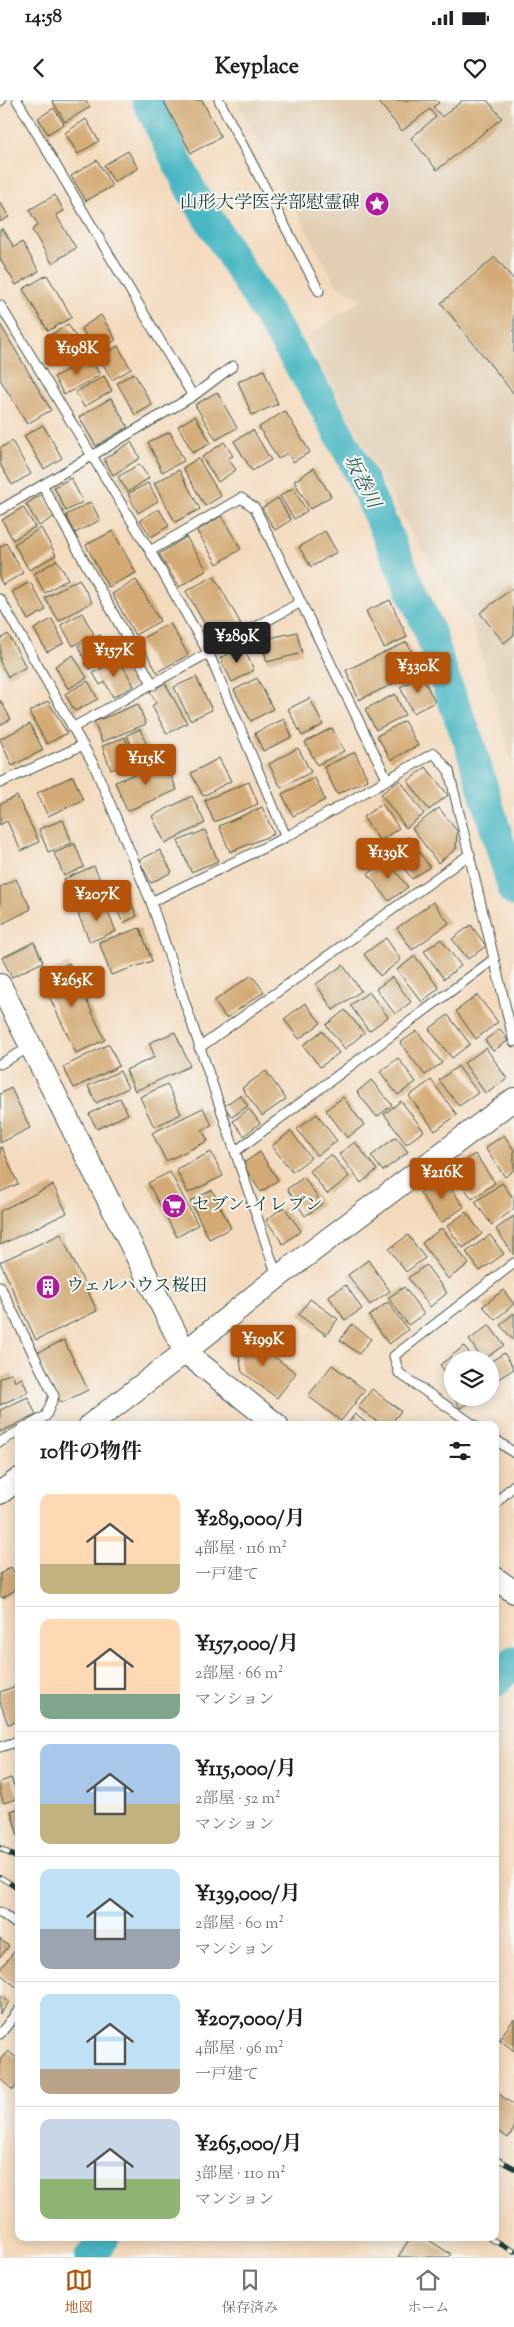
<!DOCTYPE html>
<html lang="ja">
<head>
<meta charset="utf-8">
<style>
	body { margin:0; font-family:"Sorts Mill Goudy","Noto Serif JP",serif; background:#f6f6f6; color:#202124; height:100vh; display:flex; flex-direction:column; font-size:19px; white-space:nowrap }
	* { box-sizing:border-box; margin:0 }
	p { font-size:16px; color:#757577 }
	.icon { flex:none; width:28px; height:28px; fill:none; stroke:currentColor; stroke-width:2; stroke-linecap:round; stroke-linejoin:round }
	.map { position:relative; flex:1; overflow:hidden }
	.sheet { position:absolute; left:15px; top:1321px; width:484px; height:820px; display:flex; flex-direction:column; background:#fff; border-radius:10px; box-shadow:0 2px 12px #0003 }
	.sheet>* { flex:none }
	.buttons { position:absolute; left:444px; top:1251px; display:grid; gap:10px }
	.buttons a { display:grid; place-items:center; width:55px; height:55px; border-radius:50%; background:#fff; box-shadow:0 2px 12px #0003; font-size:25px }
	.price { position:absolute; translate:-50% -42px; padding:0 11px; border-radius:5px; background:#b45309; color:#fff; font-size:16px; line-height:32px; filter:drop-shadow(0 1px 2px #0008) }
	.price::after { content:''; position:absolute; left:50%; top:30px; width:15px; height:11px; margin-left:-8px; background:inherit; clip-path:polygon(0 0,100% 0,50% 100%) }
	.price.current { background:#222; color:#fff }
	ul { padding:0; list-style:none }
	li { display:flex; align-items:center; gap:15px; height:125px; padding:0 25px }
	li+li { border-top:1px solid #e0e0e0 }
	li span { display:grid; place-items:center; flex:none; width:140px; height:100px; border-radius:10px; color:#555 }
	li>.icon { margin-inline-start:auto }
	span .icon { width:60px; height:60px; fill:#fffc; stroke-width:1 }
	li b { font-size:21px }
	h2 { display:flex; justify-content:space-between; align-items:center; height:60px; padding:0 25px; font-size:21px }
	.status { display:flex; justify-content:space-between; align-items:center; height:35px; padding:0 25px; background:#fff; direction:ltr }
	.status svg { height:14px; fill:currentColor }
	header { display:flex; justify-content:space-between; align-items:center; height:65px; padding:0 25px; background:#fff; font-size:22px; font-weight:700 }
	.menu { display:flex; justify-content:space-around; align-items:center; height:70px; border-top:1px solid #e0e0e0; background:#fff; font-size:14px; color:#757577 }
	.menu a { display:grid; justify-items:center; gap:2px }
	.menu .current { color:#b45309 }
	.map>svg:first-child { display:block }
	.built { fill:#e1ceb3 }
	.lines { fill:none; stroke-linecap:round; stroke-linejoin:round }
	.river { stroke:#49b7c3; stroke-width:31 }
	.building { fill:#d3aa74 }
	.lane-casing { stroke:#3f5549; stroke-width:11 }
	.secondary-casing { stroke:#3f5549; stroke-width:24 }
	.lane { stroke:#fff; stroke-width:9 }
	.secondary { stroke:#fff; stroke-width:22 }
	.rail-casing { stroke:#1f3d34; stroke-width:5.5 }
	.rail { stroke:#f6f6f2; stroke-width:4; stroke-dasharray:11; stroke-linecap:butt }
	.labels { text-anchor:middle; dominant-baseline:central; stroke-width:4; stroke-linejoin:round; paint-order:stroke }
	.poi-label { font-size:18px; fill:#1f3d34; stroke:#f6f6f2; text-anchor:start }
	.water-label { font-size:19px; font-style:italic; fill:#2a5c58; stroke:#f6f6f2 }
</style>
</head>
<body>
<div class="status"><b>14:58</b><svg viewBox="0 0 49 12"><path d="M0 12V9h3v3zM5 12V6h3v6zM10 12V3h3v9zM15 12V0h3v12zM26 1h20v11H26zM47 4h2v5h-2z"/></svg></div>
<header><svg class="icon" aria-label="back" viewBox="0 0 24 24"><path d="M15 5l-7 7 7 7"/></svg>Keyplace<svg class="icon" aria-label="heart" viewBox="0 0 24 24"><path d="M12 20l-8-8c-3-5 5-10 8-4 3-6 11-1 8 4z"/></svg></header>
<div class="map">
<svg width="514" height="2157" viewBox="0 0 514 2157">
	<rect width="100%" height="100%" fill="#f6f6f2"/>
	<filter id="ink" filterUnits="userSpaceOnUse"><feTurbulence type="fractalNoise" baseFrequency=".02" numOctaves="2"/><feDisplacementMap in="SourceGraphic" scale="10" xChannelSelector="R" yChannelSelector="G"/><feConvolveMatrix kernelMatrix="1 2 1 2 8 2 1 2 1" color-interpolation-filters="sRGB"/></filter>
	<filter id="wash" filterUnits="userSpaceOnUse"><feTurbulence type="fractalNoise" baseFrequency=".0096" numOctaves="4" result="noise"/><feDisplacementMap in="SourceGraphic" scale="20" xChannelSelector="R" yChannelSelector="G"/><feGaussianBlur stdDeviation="1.12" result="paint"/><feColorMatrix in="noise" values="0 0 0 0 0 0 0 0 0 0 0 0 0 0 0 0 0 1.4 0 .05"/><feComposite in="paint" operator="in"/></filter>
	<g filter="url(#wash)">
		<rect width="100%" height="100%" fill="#f4dabd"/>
		<!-- built -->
		<path class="built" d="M236 0H514V665L472 523 412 434 307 238 361 199 337 186Z"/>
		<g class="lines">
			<!-- river -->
			<path class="river" d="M147 0 191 90 319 297 354 362 387 434 431 535 444 578 469 642 514 791
				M495 1582 514 1561
				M90 2157 104 2138"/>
		</g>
		<g id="blocks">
			<!-- building -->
			<path class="building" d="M52 0H85L90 7 65 22Z
				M163 0H202L221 37 191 53Z
				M377 0H436L439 3 433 7 442 17 463 0H487L502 18 437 70 411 38 436 17 430 9 402 31Z
				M54 8 64 24 48 34 38 18Z
				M86 19 99 41 78 54 65 33Z
				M128 51 138 68 114 82 104 65Z
				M97 60 112 86 86 101 71 76Z
				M55 95 64 111 56 115 76 148 52 163 32 130 38 125 29 110Z
				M0 102 9 117 0 122Z
				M3 129 14 147 22 142 39 171 16 185 0 159V130Z
				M495 157 514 180V294L441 203Z
				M47 175 72 217 48 231 23 189Z
				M101 215 116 240 96 252 81 228Z
				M0 224 51 310 27 324 0 279Z
				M68 224 86 253 67 264 49 236Z
				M118 246 131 269 112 280 99 257Z
				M90 258 100 275 64 295 54 277Z
				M264 270 278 304 252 315 238 282Z
				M134 273 152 305 135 315 117 283Z
				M104 276 112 291 84 307 76 292Z
				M217 292 237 328 216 340 195 305Z
				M111 298 128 327 96 346 79 317Z
				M285 311 310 352 293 362 287 353 278 359 259 327Z
				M195 316 211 343 193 353 178 326Z
				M43 325 62 358 44 369 24 336Z
				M253 330 271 360 252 371 234 341Z
				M170 332 184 361 162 372 148 342Z
				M12 341 31 374 12 385 0 364V348Z
				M131 342 140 358 113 375 104 359Z
				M224 342 233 356 228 358 236 370 218 382 202 357Z
				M198 358 221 396 205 406 183 368Z
				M139 364 149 378 128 392 118 377Z
				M314 368 331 396 310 409 294 381Z
				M179 370 200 409 175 422 154 383Z
				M71 378 83 402 66 411 54 387Z
				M148 383 158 401 138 413 128 394Z
				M293 388 307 411 294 419 280 396Z
				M42 394 55 416 39 426 26 404Z
				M278 398 291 420 275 430 262 408Z
				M91 402 100 420 75 433 66 415Z
				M23 407 35 427 13 440 2 420Z
				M159 409 169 426 151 437 140 420Z
				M221 416 241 449 217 464 197 431Z
				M41 428 56 455 29 470 14 444Z
				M113 431 136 473 108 487 86 445Z
				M325 431 337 452 311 467 299 447Z
				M186 437 207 470 179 487 159 454Z
				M6 443 23 473 3 485 0 479V447Z
				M57 460 68 479 45 493 34 474Z
				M214 476 241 524 213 539 186 491Z
				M79 479 92 502 59 521 45 498Z
				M136 480 160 521 135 535 112 494Z
				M30 482 46 510 28 520 12 492Z
				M514 487V535L504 543 480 513Z
				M390 500 407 537 384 548 366 511Z
				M82 513 94 534 73 546 61 525Z
				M52 519 64 543 47 552 34 529Z
				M170 523 188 555 157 572 139 540Z
				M297 532 302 553 267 562 261 540Z
				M8 534 26 567 8 577 0 562V539Z
				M100 535 112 557 89 569 78 546Z
				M407 542 420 571 359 600 346 570Z
				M243 547 254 570 232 582 220 558Z
				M73 555 87 578 68 589 55 566Z
				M119 559 134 586 113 597 105 582 100 585 93 573Z
				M422 576 435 602 413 613 400 587Z
				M196 577 212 610 190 620 174 587Z
				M257 578 273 609 251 621 234 590Z
				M88 581 98 599 75 611 65 594Z
				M165 583 187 623 167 634 152 606 156 603 150 591Z
				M395 594 405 615 376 630 365 609Z
				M310 598 323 625 302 636 288 609Z
				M0 600 11 619 0 625Z
				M48 601 67 633 47 644 29 612Z
				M138 604 146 624 102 642 94 622Z
				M284 619 292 637 263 651 255 633Z
				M404 621 418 645 391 660 377 636Z
				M30 624 43 650 12 666 0 639Z
				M332 628 344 651 317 665 305 642Z
				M140 629 149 650 135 656 127 635Z
				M125 637 134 661 111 670 102 646Z
				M298 648 311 672 281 688 269 664Z
				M355 652 368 680 337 694 324 667Z
				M219 658 231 681 203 696 191 673Z
				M165 662 177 690 127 711 115 682Z
				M426 667 448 695 429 710 408 681Z
				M73 676 83 700 48 716 37 693Z
				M315 678 325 700 293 716 282 694Z
				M400 680 424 714 406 728 381 694Z
				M249 682 258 704 214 722 205 700Z
				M17 696 39 742 21 751 7 721 0 725V704Z
				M192 696 205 723 165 743 152 716Z
				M382 704 399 728 380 741 363 717Z
				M262 707 274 734 230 752 219 726Z
				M439 708 457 731 456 749 438 763 412 728Z
				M63 720 72 743 48 752 39 729Z
				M205 730 218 761 191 772 178 741Z
				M408 737 430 767 412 779 390 749Z
				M75 744 84 767 64 776 54 753Z
				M160 750 172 772 151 783 139 760Z
				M387 760 408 787 389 801 368 774Z
				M94 766 107 795 76 808 64 779Z
				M16 779 31 809 0 825V787Z
				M125 789 137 816 123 823 111 796Z
				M433 802 449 823 412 850 397 828Z
				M104 803 116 831 90 842 78 814Z
				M471 825 486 846 468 859 452 839Z
				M140 828 152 861 111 875 99 842Z
				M386 838 401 860 380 876 364 854Z
				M441 839 461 866 444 879 424 851Z
				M34 842 43 862 12 877 2 858Z
				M415 856 439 888 422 902 397 870Z
				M69 863 105 940 76 953 40 877Z
				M343 865 361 891 333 910 316 884Z
				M252 875 264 892 226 918 214 901Z
				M392 877 411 902 395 914 376 889Z
				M369 892 388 917 369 931 350 905Z
				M477 895 498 922 476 939 456 911Z
				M305 903 321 923 299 939 284 919Z
				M345 910 364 933 345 949 326 925Z
				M448 915 470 944 452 958 429 929Z
				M500 929 508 941 493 951 485 940Z
				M322 931 339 953 320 967 303 945Z
				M417 931 442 963 425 975 400 943Z
				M175 932 190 966 135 991 126 970 155 957 149 943Z
				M109 944 119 966 74 988 63 967Z
				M486 948 507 979 486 994 464 963Z
				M398 958 416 982 398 995 380 972Z
				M458 966 478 993 459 1006 439 980Z
				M120 971 128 988 96 1003 88 986Z
				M266 971 286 999 262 1016 242 988Z
				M371 980 392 1005 377 1017 357 992Z
				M431 980 457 1015 435 1031 409 996Z
				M167 984 181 1014 154 1027 140 997Z
				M11 988 30 1028 0 1043V994Z
				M240 995 248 1006 232 1017 224 1006Z
				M343 997 364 1025 347 1038 326 1010Z
				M120 998 128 1014 97 1029 89 1014Z
				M401 1001 424 1031 406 1044 384 1014Z
				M203 1008 212 1025 202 1030 208 1041 166 1061 152 1033Z
				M249 1009 260 1023 244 1036 233 1021Z
				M317 1014 337 1041 317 1056 297 1029Z
				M291 1031 311 1058 292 1072 272 1046Z
				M504 1035 514 1050V1070L505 1077 485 1048Z
				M396 1037 408 1052 383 1071 371 1056Z
				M355 1042 377 1070 361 1083 339 1054Z
				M2 1047 18 1084 0 1092V1048Z
				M211 1052 223 1076 188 1093 176 1069Z
				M260 1052 278 1080 261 1092 242 1064Z
				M331 1054 349 1077 327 1094 310 1071Z
				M475 1054 495 1083 472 1099 452 1070Z
				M170 1072 198 1125 177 1137 148 1083Z
				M304 1077 322 1104 305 1116 287 1089Z
				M443 1077 464 1107 441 1123 420 1093Z
				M502 1083 514 1099V1109L492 1125 475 1102Z
				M53 1085 67 1113 0 1145V1111Z
				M212 1090 231 1128 209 1139 190 1101Z
				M284 1107 301 1131 283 1144 266 1120Z
				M466 1112 482 1134 463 1148 447 1126Z
				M514 1116V1155L496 1129Z
				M442 1128 469 1164 448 1179 422 1143Z
				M61 1134 97 1211 36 1240 0 1162Z
				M408 1135 425 1158 406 1172 389 1149Z
				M490 1135 504 1154 480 1171 466 1152Z
				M368 1160 390 1191 370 1205 348 1175Z
				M426 1165 447 1193 430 1207 408 1178Z
				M346 1185 362 1209 345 1220 328 1196Z
				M404 1187 424 1214 408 1225 388 1198Z
				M503 1190 514 1204 495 1220 483 1206Z
				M310 1199 338 1219 326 1235 299 1215Z
				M388 1202 408 1230 389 1244 369 1216Z
				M514 1213V1241L500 1225Z
				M352 1224 371 1239 359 1254 340 1240Z
				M489 1225 504 1245 483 1260 469 1240Z
				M244 1234 296 1273 277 1298 242 1272 237 1244Z
				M64 1240 88 1290 61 1303 37 1253Z
				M464 1246 475 1260H452V1280L440 1265Z
				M504 1253 514 1269 490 1284V1262Z
				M332 1265 365 1290 341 1321 308 1296Z
				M12 1273 15 1282 22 1278 28 1292 0 1305V1278Z
				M372 1289 401 1311 390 1325H381L358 1307Z
				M28 1297 36 1315 0 1332V1310Z
				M454 1298H478L460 1308Z
				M355 1314 369 1325H347Z
				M11 1467 19 1480V1488L2 1498 0 1495V1474Z
				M19 1585V1621L8 1624 0 1602V1592Z
				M11 1678 19 1698 4 1703 0 1692V1682Z
				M19 1708V1736H18L11 1711Z
				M0 1839 9 1846 0 1857Z
				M16 1849 19 1851V1889L0 1874V1869Z
				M0 1895 9 1902 0 1914Z
				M514 1919V1951L499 1939Z
				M8 1951 19 1960V1983L13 1990 0 1979V1960Z
				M495 1991 514 2005V2029L508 2038 495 2029Z
				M410 2138H425L451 2154 449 2157H398Z"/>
		</g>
	</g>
	<g filter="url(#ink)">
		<use href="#blocks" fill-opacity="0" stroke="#3f5549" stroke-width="1"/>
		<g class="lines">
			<defs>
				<path id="lane" d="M17 0 193 296
					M219 0 319 191
					M0 1 1 0
					M0 205 150 451 209 554 286 737
					M42 385 153 585
					M0 410 193 296 233 266
					M150 451 241 398 255 408 387 679
					M0 499 94 665 151 802 277 1176
					M72 628 301 502
					M0 683 83 645
					M151 802 286 737 434 653 449 671 514 942
					M199 948 470 754
					M0 964 30 947
					M236 1051 494 859
					M0 1186 54 1296 46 1316 30 1325
					M474 1325 399 1273 394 1256 514 1163
					M495 1339 514 1353
					M0 1342 19 1331
					M495 1404 514 1385
					M0 1647 19 1641
					M0 1812 19 1826
					M0 1934 19 1910"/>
				<path id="secondary" d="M0 885 185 1252 277 1325
					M90 1325 185 1252 278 1177 514 999
					M0 1393 19 1379
					M495 1478 514 1492"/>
			</defs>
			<!-- lane casing -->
			<use href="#lane" class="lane-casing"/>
			<!-- secondary casing -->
			<use href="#secondary" class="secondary-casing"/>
			<!-- lane -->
			<use href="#lane" class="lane"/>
			<!-- secondary -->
			<use href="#secondary" class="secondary"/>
			<defs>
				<path id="rail" d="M0 1748 19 1759
					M0 1777 19 1789
					M495 2058 514 2068
					M489 2138 514 2151"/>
			</defs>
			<!-- rail casing -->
			<use href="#rail" class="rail-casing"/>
			<!-- rail -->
			<use href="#rail" class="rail"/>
		</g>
	</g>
	<!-- icons -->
	<defs>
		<symbol id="sight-disc" viewBox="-11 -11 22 22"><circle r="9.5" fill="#b5179e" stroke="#f6f6f2"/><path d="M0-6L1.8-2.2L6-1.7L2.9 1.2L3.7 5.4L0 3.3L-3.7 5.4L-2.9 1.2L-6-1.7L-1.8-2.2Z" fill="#fff"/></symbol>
		<symbol id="supermarket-disc" viewBox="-11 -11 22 22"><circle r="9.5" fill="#b5179e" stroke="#f6f6f2"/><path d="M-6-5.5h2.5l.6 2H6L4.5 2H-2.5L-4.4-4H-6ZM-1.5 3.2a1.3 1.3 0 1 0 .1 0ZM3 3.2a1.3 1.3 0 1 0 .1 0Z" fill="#fff"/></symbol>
		<symbol id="building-disc" viewBox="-11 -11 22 22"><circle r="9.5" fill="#b5179e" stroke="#f6f6f2"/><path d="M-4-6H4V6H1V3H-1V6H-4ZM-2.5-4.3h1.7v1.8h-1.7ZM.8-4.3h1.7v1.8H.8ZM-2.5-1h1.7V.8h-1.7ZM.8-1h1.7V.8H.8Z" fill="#fff"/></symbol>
	</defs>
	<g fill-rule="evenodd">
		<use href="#sight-disc" x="363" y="90" width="28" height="28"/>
		<use href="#supermarket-disc" x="160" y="1092" width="28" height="28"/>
		<use href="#building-disc" x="34" y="1173" width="28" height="28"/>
	</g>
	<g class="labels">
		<!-- poi labels -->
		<g class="poi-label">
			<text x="360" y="104" text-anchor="end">山形大学医学部慰霊碑</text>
			<text x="192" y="1106">セブン-イレブン</text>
			<text x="66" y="1187">ウェルハウス桜田</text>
		</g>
		<!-- water labels -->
		<g class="water-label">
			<text transform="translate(361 382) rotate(63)">坂巻川</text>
		</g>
	</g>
</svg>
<div class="buttons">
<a><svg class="icon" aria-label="layers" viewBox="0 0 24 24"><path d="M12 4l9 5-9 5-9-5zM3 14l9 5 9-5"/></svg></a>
</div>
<b class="price" style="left:77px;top:276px">¥198K</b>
<b class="price current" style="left:237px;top:564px">¥289K</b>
<b class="price" style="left:114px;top:578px">¥157K</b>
<b class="price" style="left:418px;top:594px">¥330K</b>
<b class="price" style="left:146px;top:686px">¥115K</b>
<b class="price" style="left:388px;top:780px">¥139K</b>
<b class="price" style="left:97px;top:822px">¥207K</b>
<b class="price" style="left:72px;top:908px">¥265K</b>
<b class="price" style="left:442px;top:1100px">¥216K</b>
<b class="price" style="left:263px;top:1267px">¥199K</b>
<section class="sheet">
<h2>10件の物件<svg class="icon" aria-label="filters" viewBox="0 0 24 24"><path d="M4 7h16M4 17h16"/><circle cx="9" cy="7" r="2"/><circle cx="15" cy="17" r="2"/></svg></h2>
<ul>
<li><span style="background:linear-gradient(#ffd9b3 70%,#c2b280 0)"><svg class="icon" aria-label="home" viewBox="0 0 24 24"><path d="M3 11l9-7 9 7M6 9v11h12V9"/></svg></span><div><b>¥289,000/月</b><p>4部屋 · 116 m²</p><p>一戸建て</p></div></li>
<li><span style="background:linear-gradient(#ffd9b3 75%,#7fa58c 0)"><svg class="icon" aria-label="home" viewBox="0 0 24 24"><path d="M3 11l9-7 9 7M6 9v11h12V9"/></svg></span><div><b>¥157,000/月</b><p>2部屋 · 66 m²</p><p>マンション</p></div></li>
<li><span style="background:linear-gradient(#a9c7e8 60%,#c2b280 0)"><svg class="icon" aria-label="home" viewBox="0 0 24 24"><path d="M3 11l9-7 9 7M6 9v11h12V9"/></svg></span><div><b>¥115,000/月</b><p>2部屋 · 52 m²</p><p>マンション</p></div></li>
<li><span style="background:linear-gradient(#bfe0f5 60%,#9aa5b1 0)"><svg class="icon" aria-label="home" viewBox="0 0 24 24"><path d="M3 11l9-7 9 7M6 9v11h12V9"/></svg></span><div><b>¥139,000/月</b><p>2部屋 · 60 m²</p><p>マンション</p></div></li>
<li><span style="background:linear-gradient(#bfe0f5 75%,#b9a48a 0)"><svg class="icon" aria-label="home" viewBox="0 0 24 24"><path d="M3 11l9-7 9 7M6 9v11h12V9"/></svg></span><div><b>¥207,000/月</b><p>4部屋 · 96 m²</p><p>一戸建て</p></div></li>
<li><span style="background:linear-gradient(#c9d6e8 60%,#8fb573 0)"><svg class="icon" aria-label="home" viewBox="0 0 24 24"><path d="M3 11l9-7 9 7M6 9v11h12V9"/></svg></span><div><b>¥265,000/月</b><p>3部屋 · 110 m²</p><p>マンション</p></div></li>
</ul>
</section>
</div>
<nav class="menu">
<a class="current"><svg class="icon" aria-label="map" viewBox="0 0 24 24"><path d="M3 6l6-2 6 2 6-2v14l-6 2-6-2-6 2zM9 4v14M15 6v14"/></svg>地図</a>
<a><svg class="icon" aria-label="saved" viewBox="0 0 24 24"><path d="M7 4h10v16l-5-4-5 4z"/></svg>保存済み</a>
<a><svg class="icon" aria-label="home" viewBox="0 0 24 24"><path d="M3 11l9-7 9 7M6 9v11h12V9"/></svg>ホーム</a>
</nav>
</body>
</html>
